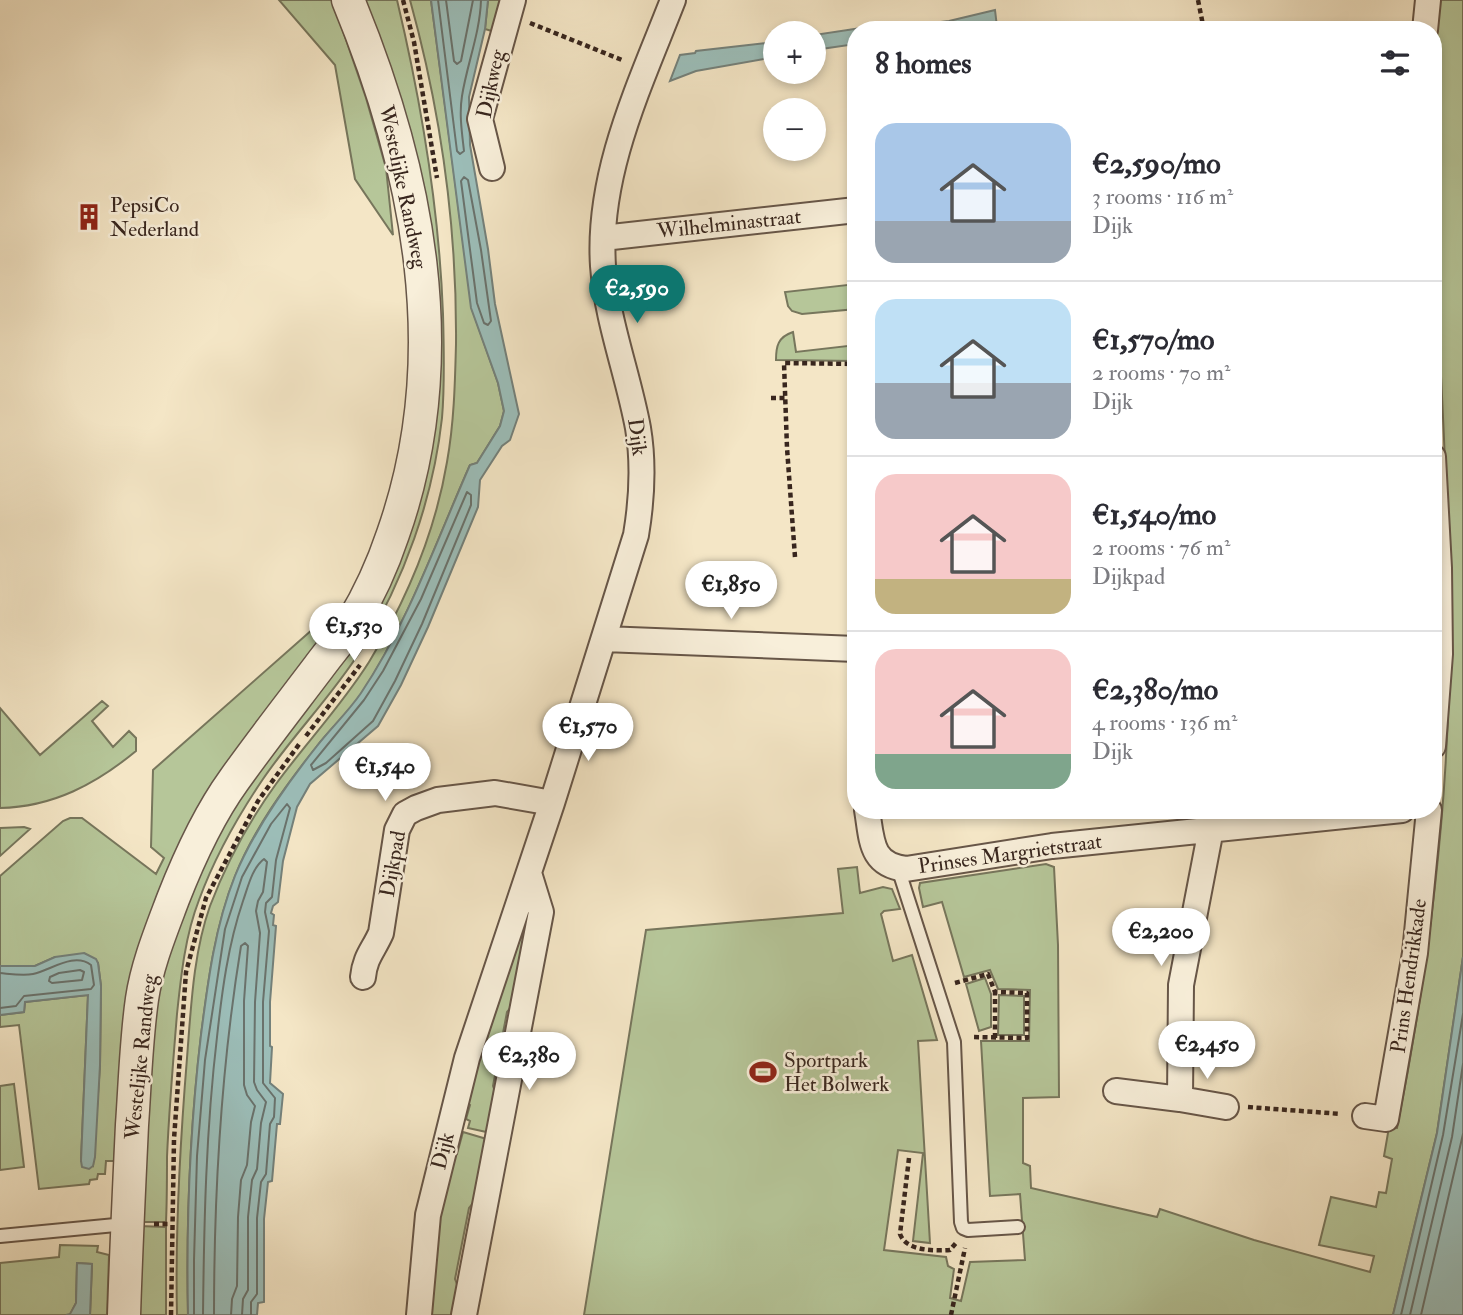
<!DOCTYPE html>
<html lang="en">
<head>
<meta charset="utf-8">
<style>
	body { margin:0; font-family:"IM FELL Double Pica",serif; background:#f7f7f7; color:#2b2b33; height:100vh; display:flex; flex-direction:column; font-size:26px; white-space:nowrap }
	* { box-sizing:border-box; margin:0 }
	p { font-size:23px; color:#7c7c81 }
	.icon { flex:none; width:38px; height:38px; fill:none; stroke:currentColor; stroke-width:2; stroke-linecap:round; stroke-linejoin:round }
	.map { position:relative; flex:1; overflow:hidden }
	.drawer { position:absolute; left:847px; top:21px; width:595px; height:798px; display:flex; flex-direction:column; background:#fff; border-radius:28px; box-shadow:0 4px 10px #0003 }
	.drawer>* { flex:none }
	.tools { position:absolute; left:763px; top:21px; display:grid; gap:14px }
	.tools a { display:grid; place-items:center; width:63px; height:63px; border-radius:50%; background:#fff; box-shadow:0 4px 10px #0003; font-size:35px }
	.price { position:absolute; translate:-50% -60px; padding:0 16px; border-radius:24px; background:#fff; color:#222; font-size:23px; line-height:46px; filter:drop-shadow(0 2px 4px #0008) }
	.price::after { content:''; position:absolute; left:50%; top:42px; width:21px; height:16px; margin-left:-10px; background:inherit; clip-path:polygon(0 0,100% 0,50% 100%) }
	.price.on { background:#0f766e; color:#fff }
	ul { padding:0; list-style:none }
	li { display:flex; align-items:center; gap:21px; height:175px; padding:0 28px }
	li+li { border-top:2px solid #e1e1e2 }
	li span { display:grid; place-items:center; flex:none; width:196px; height:140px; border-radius:21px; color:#555 }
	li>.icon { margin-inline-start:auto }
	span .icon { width:84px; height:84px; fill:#fffc; stroke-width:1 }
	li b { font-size:30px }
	h2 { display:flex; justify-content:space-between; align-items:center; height:84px; padding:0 28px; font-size:30px }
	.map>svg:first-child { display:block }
	.green { fill:#b6c699; stroke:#77765c; stroke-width:2 }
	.water { fill:#9cbeb9; stroke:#74817b; stroke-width:2 }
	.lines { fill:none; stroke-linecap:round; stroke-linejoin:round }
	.shore { stroke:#6a726c; stroke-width:2 }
	.service-casing { stroke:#675648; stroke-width:16 }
	.minor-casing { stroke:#675648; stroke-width:28 }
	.tertiary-casing { stroke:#675648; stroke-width:35 }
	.path { stroke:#38261e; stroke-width:4.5; stroke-dasharray:5 3.5; stroke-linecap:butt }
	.service { stroke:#f8efda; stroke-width:12 }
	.minor { stroke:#f8efda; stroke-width:24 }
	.tertiary { stroke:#f8efda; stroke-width:32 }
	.labels { text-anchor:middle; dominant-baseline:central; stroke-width:5; stroke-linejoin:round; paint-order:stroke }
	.street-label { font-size:21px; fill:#38261e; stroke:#f8efda }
	.poi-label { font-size:21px; fill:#38261e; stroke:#f8efda; text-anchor:start }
</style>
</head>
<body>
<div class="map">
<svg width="1463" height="1315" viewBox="0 0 1463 1315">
	<rect width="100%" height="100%" fill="#f4e6c6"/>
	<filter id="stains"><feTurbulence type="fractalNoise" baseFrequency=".00286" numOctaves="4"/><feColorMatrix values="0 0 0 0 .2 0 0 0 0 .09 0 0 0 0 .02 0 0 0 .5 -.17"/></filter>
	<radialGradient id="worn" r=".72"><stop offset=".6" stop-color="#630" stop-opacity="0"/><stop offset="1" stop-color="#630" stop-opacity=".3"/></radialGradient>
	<!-- green -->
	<path class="green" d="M279 0H331L333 2 366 98 386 168 393 235 355 179 335 65Z
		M364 0H397C422 105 439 206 443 314 444 349 445 384 442 418 433 499 404 581 361 650 332 696 293 735 263 779 238 816 214 859 199 900 185 936 181 976 177 1014 173 1062 169 1110 167 1157 167 1179 167 1200 166 1222H140L143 1143 159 980 198 865 422 480 434 426 437 349Z
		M410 0H431L472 309 498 383 504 411 500 426 477 463 470 465C436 542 408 623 361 694 348 713 331 728 317 746 286 785 253 830 235 876 215 926 208 981 201 1035 190 1128 186 1222 188 1315H177C175 1229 180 1144 187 1058 191 1008 193 954 210 906 226 864 250 820 276 784 306 743 342 705 369 662 406 601 435 533 447 462 454 423 455 384 456 344 457 228 441 112 410 0Z
		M488 0H508L495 32 485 29Z
		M1439 0H1463V957L1437 1133 1393 1315H584L646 930 843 913 838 869 857 867 860 893 883 887 892 889 900 909 884 911 881 914 893 961 912 955 937 1040 918 1041 930 1243 913 1241 923 1153 898 1150 884 1250 946 1257 948 1266 954 1269 950 1298 961 1301 970 1262 1025 1260 1020 1194 990 1196 981 1041H1029L1030 990 998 989 990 970 964 977 942 902 923 907 919 888 920 883 1046 864 1054 867 1058 945 1059 1097 1023 1098V1163L1030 1166 1031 1188 1157 1217 1160 1209 1254 1240 1370 1272 1374 1256 1319 1245 1331 1197 1376 1207 1379 1192 1386 1193 1392 1159 1384 1156 1389 1127 1397 1128C1426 983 1445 835 1449 687 1451 622 1448 554 1446 488 1442 373 1433 258 1433 142 1433 94 1433 47 1439 0Z
		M856 284V309L802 314 792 311 788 306 785 292Z
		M793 332 796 352 856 345V361L776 360C776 346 778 337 793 332Z
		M330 614 340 618 205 803 121 1064 114 1161H106L105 1174H98L97 1179 90 1180 89 1184 39 1189 19 1025 0 1027V1015L24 1012 25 1002 88 995 81 1161 93 1166 100 1065 101 986 98 963 55 957 35 966H0V876L63 821 70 818H82L156 874 164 858 151 847 153 770Z
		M102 701 108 706 92 721 113 747 129 731 136 738V751C96 784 53 807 0 808V708L40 755Z
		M24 827 30 829 0 856V828Z
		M526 915H529L516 1001 507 1012 493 1086 498 1100 491 1133 468 1128 470 1121 466 1119 470 1105 466 1103 495 1004Z
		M985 978 991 994V1027L979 1031 966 984Z
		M999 995 1024 996V1035H998Z
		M14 1084 24 1167 0 1170V1086Z
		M463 1132 490 1140 478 1197 469 1208 455 1279 460 1292 455 1315H426L436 1236 452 1154H457Z
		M139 1226 166 1227V1315H135Z
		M60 1245 98 1246 97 1252 109 1255 107 1315H90L92 1264 77 1263 76 1303 70 1315H0V1263L59 1257Z"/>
	<!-- water -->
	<path class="water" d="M431 0H488L485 29 469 97 470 145 488 249 495 304 519 414 510 440 502 446 480 480 478 507 428 627 401 685 378 726 310 784 297 807 283 861 278 902 273 906 271 913 274 915 273 925 276 926 270 1002V1046L272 1047 270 1083 283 1094 280 1124H277L272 1181 268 1182 264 1219V1302L258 1303 257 1315H188C186 1222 190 1128 201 1035 208 981 215 926 235 876 254 830 286 785 317 746 331 728 348 712 361 693 408 623 436 542 470 465L477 463 500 426 504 411 498 383 471 308Z
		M995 10 997 27 977 30H856V44L814 50V35L861 28 899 27 949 21Z
		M775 42V57L696 71 670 81 680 55 695 53 696 51Z
		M84 953 96 959 98 963 101 986 100 1065 95 1157 93 1166 89 1169 82 1167 81 1161 88 995 25 1002 24 1012 0 1015V966H35L55 957Z
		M1463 957V1315H1393L1437 1133Z
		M77 1263 92 1264 90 1315H66L70 1314 76 1303Z"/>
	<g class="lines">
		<!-- shore -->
		<path class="shore" d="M438 0 457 151 460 154 464 151C462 133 459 114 462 96 467 64 480 33 481 0
			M446 0 454 61 457 64 461 61 473 0
			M464 177 468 180 481 250 491 321 488 325 484 323 477 303 461 181Z
			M467 492 471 495V505L422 624 395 681 373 721 326 763 313 770 311 765 364 700 383 671 421 599Z
			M80 970 84 972 82 980 52 983 49 981 50 977 59 973Z
			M0 973C11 974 23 976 33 974 51 970 74 952 91 965L94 985 91 989 24 996 16 1006 0 1008
			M194 1315V1260L197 1156 205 1060 225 929 242 877 271 824 287 804 290 808 276 860 272 897 266 903 265 912 269 931 263 1002V1083L275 1098 274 1117 270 1124 266 1174 261 1182 257 1218V1294L251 1302V1315
			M203 1315C204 1222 206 1130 217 1037 222 991 228 945 243 901 248 887 252 868 264 859L267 862 263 892 258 901 256 911 260 933 255 1002 254 1082 257 1090 266 1102 261 1123 257 1169 252 1180 248 1217V1290L243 1299 242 1315
			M214 1315C214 1191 221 1068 241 946L245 943 248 946 244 1001V1085L247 1095 255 1106 251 1122 247 1165 241 1180 238 1217 237 1286 232 1299 231 1315
			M1401 1315 1443 1135 1463 1014
			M1410 1315 1452 1137 1463 1064
			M1421 1315 1463 1134"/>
		<defs>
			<path id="service" d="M898 868 954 1042 961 1222 963 1228 968 1230 1018 1227
				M0 1236 126 1224"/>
			<path id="minor" d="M1425 30 1428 0
				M492 168 480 119 513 0
				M603 238 856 210
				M1433 457 1439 568 1440 654 1433 746
				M604 639 856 649
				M867 810C872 840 870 865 906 869L1052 846 1402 810
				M363 977C365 957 373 951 381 933L397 830 405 814 416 808 438 800 495 793 552 803
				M1116 1091 1180 1099 1181 985 1211 829
				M1180 1099 1226 1107
				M1365 1116 1386 1119 1415 953 1429 810
				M419 1315 428 1215 467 1058 552 803 636 535C642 499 644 464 638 428 628 374 607 321 603 266 597 173 640 85 673 0
				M464 1315 541 912 529 873"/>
			<path id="tertiary" d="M124 1315C126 1252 129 1189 132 1125 135 1083 136 1041 142 999 147 965 161 931 173 899 189 858 208 816 234 780 261 742 290 705 318 668 329 653 342 638 352 623 369 595 383 564 393 534 456 356 418 169 348 0"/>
		</defs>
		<!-- service casing -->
		<use href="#service" class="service-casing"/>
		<!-- minor casing -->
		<use href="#minor" class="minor-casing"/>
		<!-- tertiary casing -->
		<use href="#tertiary" class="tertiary-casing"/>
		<!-- path -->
		<path class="path" d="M403 0 414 42 437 178
			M1198 0 1204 30
			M530 23 622 60
			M771 398H785
			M795 557 787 448 784 363 856 364
			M306 736 360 665
			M955 983 988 974 995 992 1027 993V1038L972 1037
			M995 1038V992
			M1248 1107 1341 1114
			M909 1158 900 1234C906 1251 933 1251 950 1250L956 1243
			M154 1224H171
			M171 1315 174 1139 186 972 206 898 258 801 300 743
			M951 1315 965 1248"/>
		<!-- service -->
		<use href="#service" class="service"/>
		<!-- minor -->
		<use href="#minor" class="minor"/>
		<!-- tertiary -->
		<use href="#tertiary" class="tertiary"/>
	</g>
	<!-- icons -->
	<defs>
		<symbol id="building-bare" viewBox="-9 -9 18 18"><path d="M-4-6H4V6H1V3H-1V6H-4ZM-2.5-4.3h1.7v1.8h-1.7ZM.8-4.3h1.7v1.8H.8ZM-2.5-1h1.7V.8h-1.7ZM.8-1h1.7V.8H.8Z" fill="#8f2418" stroke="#f8efda" stroke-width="2.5" paint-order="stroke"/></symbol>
		<symbol id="stadium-bare" viewBox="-9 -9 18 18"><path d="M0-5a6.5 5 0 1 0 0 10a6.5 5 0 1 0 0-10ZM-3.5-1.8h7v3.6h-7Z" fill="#8f2418" stroke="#f8efda" stroke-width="2.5" paint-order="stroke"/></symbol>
	</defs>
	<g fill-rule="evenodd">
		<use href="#building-bare" x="70" y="198" width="38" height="38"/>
		<use href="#stadium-bare" x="744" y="1053" width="38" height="38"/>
	</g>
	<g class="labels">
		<!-- street labels -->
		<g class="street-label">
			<text transform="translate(491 84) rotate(-78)">Dijkweg</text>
			<text transform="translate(403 187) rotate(78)">Westelijke Randweg</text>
			<text transform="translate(729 224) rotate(-6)">Wilhelminastraat</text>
			<text transform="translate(637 437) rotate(82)">Dijk</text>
			<text transform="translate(1010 854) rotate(-8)">Prinses Margrietstraat</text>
			<text transform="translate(393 864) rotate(-80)">Dijkpad</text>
			<text transform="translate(1409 976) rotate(-82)">Prins Hendrikkade</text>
			<text transform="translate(141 1057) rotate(-84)">Westelijke Randweg</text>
			<text transform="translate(443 1151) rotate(-76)">Dijk</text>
		</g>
		<!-- poi labels -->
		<g class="poi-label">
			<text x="110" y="205">PepsiCo<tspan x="110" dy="24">Nederland</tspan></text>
			<text x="784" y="1060">Sportpark<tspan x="784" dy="24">Het Bolwerk</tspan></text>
		</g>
	</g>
	<rect width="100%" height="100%" filter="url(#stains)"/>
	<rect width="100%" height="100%" fill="url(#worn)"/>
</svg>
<div class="tools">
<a>+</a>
<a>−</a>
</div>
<b class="price on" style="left:637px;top:325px">€2,590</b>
<b class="price" style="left:731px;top:621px">€1,850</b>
<b class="price" style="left:354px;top:663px">€1,530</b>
<b class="price" style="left:588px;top:763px">€1,570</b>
<b class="price" style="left:385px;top:803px">€1,540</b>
<b class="price" style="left:1161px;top:968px">€2,200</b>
<b class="price" style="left:1207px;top:1081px">€2,450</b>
<b class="price" style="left:529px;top:1092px">€2,380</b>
<section class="drawer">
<h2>8 homes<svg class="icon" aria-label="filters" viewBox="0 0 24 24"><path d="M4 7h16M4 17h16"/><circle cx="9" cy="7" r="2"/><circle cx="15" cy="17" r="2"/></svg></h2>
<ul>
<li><span style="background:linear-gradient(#a9c7e8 70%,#9aa5b1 0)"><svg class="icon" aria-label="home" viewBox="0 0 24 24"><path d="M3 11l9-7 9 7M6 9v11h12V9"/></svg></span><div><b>€2,590/mo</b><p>3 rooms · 116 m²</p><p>Dijk</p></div></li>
<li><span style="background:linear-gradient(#bfe0f5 60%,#9aa5b1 0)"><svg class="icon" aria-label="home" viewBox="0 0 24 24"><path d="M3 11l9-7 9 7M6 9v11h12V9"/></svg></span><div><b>€1,570/mo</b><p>2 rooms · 70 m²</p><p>Dijk</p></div></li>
<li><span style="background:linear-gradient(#f6c9c9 75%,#c2b280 0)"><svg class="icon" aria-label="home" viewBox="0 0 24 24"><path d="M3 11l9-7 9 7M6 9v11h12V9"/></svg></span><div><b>€1,540/mo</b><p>2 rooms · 76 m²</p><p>Dijkpad</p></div></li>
<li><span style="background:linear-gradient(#f6c9c9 75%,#7fa58c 0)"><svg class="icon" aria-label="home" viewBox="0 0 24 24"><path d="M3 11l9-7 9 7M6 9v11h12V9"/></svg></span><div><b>€2,380/mo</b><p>4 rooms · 136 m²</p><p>Dijk</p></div></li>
</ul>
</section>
</div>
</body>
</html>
